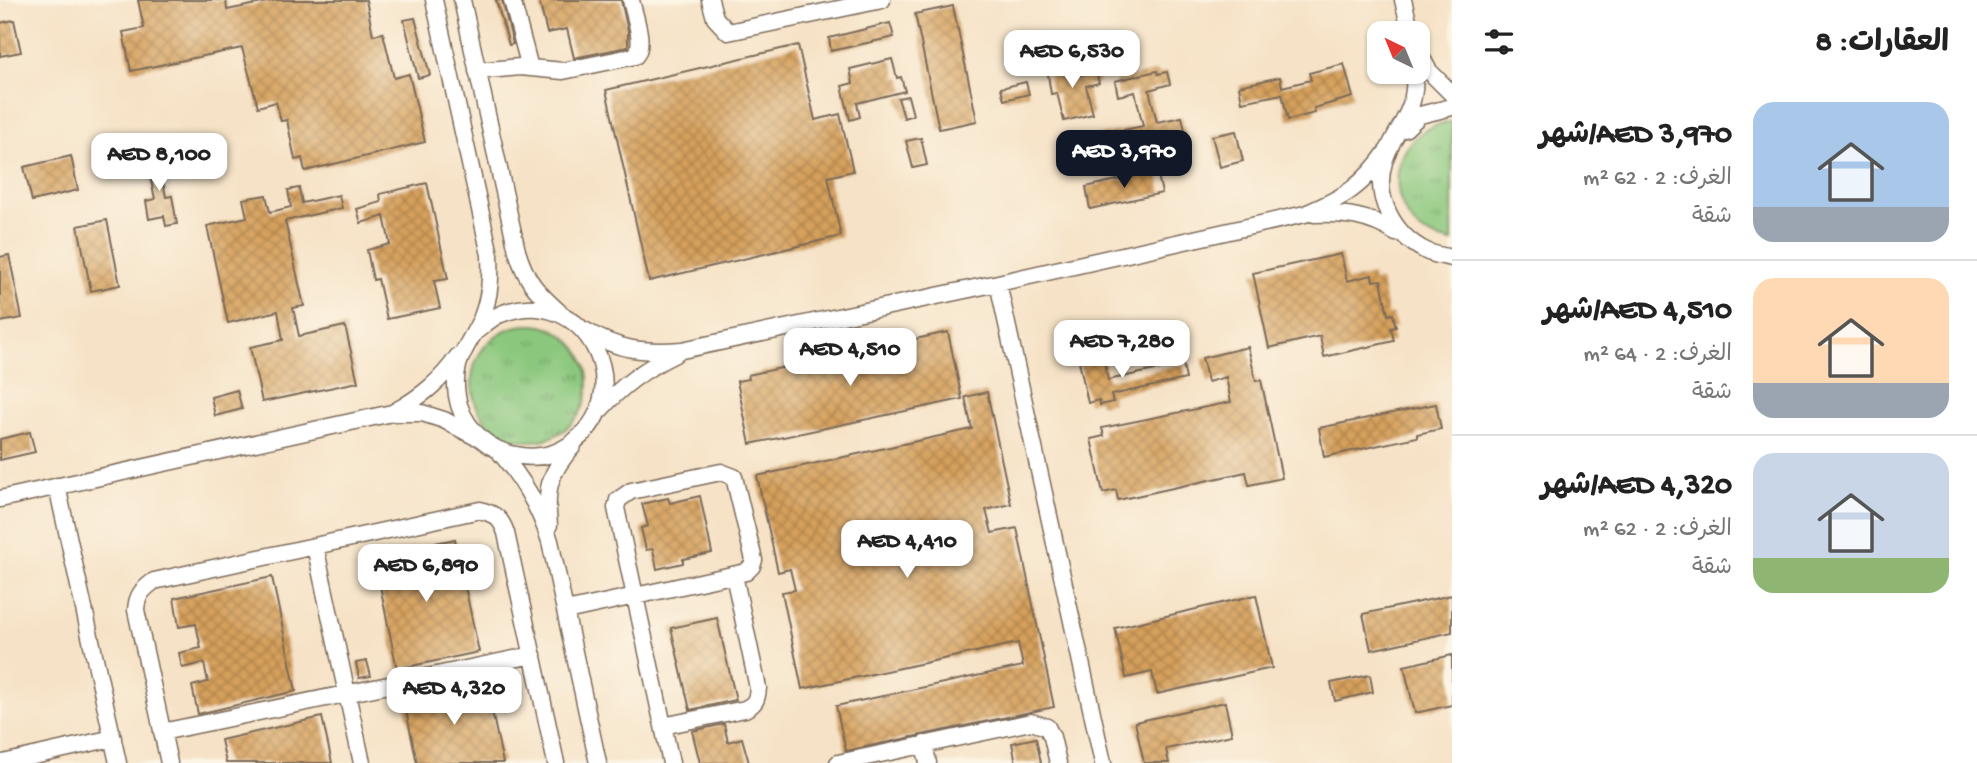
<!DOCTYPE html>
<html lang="ar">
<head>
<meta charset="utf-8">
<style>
	body { margin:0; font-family:"Gochi Hand","Playpen Sans Arabic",sans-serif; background:#f2f2f2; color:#222; direction:rtl; height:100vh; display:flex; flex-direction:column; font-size:26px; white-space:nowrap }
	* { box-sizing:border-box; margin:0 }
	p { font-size:23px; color:#767676 }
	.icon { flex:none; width:38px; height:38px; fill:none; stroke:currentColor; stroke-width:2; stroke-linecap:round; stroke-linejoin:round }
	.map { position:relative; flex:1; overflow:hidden; direction:ltr }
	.details { display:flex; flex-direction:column; background:#fff; width:525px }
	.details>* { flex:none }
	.needle { width:46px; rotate:317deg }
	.controls { position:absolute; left:1367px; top:21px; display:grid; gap:14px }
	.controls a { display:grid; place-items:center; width:63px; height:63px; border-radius:14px; background:#fff; box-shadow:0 2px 5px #0004; font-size:35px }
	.price { position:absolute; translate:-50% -60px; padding:0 16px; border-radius:14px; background:#fff; color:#222; font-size:23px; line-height:46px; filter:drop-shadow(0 2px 4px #0008) }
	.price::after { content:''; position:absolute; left:50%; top:42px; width:21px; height:16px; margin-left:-10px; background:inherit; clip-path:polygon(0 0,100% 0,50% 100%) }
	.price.on { background:#111827; color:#fff }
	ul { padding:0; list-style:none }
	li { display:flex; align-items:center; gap:21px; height:175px; padding:0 28px }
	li+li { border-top:2px solid #e0e0e0 }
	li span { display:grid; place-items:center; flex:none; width:196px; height:140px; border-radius:21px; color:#555 }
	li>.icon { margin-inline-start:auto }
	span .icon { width:84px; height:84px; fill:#fffc; stroke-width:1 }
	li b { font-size:30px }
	h2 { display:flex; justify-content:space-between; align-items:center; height:84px; padding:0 28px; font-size:30px }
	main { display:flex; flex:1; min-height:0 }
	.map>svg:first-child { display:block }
	.grass { fill:url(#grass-tufts); stroke:#63794e; stroke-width:2 }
	.building { fill:url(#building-cross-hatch) }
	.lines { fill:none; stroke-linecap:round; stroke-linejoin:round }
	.minor-casing { stroke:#7c6a59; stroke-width:19 }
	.minor { stroke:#fff; stroke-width:16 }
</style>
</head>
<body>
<main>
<section class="details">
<h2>العقارات: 8<svg class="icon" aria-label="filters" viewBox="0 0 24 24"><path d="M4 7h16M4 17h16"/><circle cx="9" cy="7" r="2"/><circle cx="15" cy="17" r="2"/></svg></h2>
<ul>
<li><span style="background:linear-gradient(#a9c7e8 75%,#9aa5b1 0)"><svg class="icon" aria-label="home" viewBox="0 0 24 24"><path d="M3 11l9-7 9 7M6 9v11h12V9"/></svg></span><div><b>AED 3,970/شهر</b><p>الغرف: 2 · 62 m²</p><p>شقة</p></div></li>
<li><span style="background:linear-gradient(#ffd9b3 75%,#9aa5b1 0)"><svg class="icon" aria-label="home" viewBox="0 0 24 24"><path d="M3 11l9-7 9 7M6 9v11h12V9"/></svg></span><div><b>AED 4,510/شهر</b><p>الغرف: 2 · 64 m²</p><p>شقة</p></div></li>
<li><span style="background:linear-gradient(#c9d6e8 75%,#8fb573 0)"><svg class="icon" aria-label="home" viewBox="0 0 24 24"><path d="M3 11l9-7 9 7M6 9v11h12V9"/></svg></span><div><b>AED 4,320/شهر</b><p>الغرف: 2 · 62 m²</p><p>شقة</p></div></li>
</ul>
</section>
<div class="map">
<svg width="1452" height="763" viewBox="0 0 1452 763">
	<defs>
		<pattern id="grass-tufts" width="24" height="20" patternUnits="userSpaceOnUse" patternTransform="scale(1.75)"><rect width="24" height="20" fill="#8bc87e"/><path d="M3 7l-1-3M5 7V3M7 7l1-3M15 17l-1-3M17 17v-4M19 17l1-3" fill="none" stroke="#73a367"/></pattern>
		<pattern id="building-cross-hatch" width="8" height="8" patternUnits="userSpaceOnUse" patternTransform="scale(1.75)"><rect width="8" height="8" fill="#d6a05b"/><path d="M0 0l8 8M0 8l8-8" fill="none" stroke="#af834b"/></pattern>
	</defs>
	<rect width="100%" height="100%" fill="#fcf5e5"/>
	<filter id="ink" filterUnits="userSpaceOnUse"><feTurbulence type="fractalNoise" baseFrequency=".0143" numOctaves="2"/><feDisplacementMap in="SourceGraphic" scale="14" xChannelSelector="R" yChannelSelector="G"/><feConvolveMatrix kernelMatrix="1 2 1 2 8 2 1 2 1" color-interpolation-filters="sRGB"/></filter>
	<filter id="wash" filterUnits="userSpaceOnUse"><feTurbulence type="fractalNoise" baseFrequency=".00686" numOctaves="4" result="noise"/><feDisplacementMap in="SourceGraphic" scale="28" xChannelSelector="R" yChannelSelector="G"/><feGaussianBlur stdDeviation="1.57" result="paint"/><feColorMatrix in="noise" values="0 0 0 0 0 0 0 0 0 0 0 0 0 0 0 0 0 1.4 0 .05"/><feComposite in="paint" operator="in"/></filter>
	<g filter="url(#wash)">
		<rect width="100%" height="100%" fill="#f6e2c6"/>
		<!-- grass -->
		<path class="grass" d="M1449 122H1452V242C1439 239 1427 236 1417 227 1388 200 1391 148 1428 129 1434 125 1442 124 1449 122Z
			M472 383a58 58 0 1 1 116 0a58 58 0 1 1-116 0Z"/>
		<g id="blocks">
			<!-- building -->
			<path class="building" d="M138 0H226L227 10 277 0H366L373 35 383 33 394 78 409 74 425 142 305 171 302 158 295 160 287 120 281 121 276 102 258 107 242 48 131 71 123 32 144 28Z
				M496 0H502L513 44 509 45Z
				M539 0H621L628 31V47L574 58 567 29 547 33Z
				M953 6 977 121 939 129 915 14Z
				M415 18 430 75 418 78 404 20Z
				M14 20 21 52 0 56V23Z
				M890 23 894 37 831 51 829 38Z
				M798 45 815 120 840 114 853 171 828 177 841 236 649 281 606 90Z
				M892 59 897 78 901 77 905 91 857 103 860 117 850 120 842 86 853 83 850 69Z
				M1077 62 1080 75 1096 71 1099 83 1086 86 1093 114 1064 121 1057 93 1051 94 1047 68Z
				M1344 64 1353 97 1314 108 1315 113 1288 120 1282 94 1242 102 1239 86 1280 77 1282 87 1311 80 1309 73Z
				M1157 71 1158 74 1167 72 1170 84 1149 90 1157 122 1182 117 1188 144 1087 165 1081 139 1143 126 1135 92 1118 96 1115 81Z
				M1026 82 1029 94 1004 100 1001 88Z
				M908 96 913 115 904 118 898 98Z
				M1236 131 1243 161 1220 167 1212 136Z
				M921 138 927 165 913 168 906 141Z
				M157 151 166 197 172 196 177 224 166 226 164 216 149 219 146 201 155 199 145 153Z
				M71 156 78 190 32 201 24 167Z
				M1157 171 1162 193 1090 209 1086 187Z
				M427 183 448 279 434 281 440 308 387 319 378 279 373 280 367 250 390 244 384 216 361 223 357 209 381 202 380 194Z
				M299 188 302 203 339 195 342 208 285 221 304 306 293 308 299 336 345 326 358 382 262 402 250 347 283 340 278 311 228 323 207 226 247 217 243 199 266 195 270 212 291 207 288 190Z
				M107 220 120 285 91 291 78 226Z
				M1341 254 1347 281 1372 275 1373 281 1381 280 1388 315 1393 314 1396 327 1391 328 1394 341 1324 357 1320 336 1269 348 1253 273Z
				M9 255 22 318 0 322V257Z
				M948 332 962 399 750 444 737 381 749 379 748 375Z
				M1248 347 1256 381 1261 380 1282 478 1249 485 1246 472 1118 500 1116 490 1103 493 1091 439 1104 436 1102 428 1231 402 1226 377 1208 382 1202 358Z
				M1103 356 1108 380 1183 364 1186 379 1111 395 1113 402 1100 405 1099 400 1088 403 1079 361Z
				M237 390 242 409 215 416 211 397Z
				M987 392 1011 504 986 510 992 533 1017 528 1054 707 846 751 836 706 1023 666 1018 643 802 689 782 592 795 590 790 569 778 572 757 476 972 429 965 397Z
				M1436 404 1441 429 1417 434V437L1324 457 1319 428Z
				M30 432 35 452 0 460V439Z
				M700 496 712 553 683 559V563L657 569 653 549 646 550 641 528 648 526 642 504 668 498 670 503Z
				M455 539 479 652 397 669 374 556Z
				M272 577 296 691 198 714 192 686 208 682 204 663 182 668 179 653 201 648 196 624 179 627 174 598Z
				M1256 595 1272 668 1157 694 1152 672 1126 678 1115 628Z
				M1452 595V632L1371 650 1363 614Z
				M717 618 736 700 690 710 671 628Z
				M1452 655V705L1415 713 1404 666Z
				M367 661 371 676 359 678 356 663Z
				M1370 675 1373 692 1335 701 1331 683Z
				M486 683 503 763H417L404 701Z
				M1225 702 1232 735 1166 749 1169 763H1144L1135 722Z
				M322 717 332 763H226L221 740Z
				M724 724 728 742 742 738 749 763H700L692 731Z
				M1036 738 1041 763H1016L1012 743Z"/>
		</g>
	</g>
	<g filter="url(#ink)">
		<use href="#blocks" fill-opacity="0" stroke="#7c6a59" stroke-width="2"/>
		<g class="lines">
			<defs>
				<path id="minor" d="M434 0 490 255C491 277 490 296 482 317 469 347 451 359 457 396 461 422 482 446 507 453 528 459 550 458 568 446 645 395 585 280 501 314 492 317 483 326 475 332
					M462 0 517 251C526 281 536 291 559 312
					M512 0 530 68
					M710 0 715 18 728 32 882 0
					M1403 0 1411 33
					M1418 51 1429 71 1452 94
					M477 71 520 67 563 71 635 56C646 44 634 15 631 0
					M1414 72C1418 115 1394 127 1384 162 1373 198 1394 235 1426 251 1434 255 1443 256 1452 258
					M1405 129 1420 115 1452 107
					M1314 214C1345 213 1370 216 1396 233
					M998 283 1103 763
					M584 330C618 350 642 353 682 350L998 283 1305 214C1345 197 1363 186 1388 150
					M601 409C623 384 646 368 675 354
					M394 412C421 397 441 381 458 356
					M498 450C523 480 538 504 550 541L598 763
					M57 486 118 763
					M0 499 392 413H422L444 420 474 436
					M549 525C545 489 549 473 573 446
					M315 546 362 763
					M566 611 746 572 752 566 754 560 734 477 721 472 631 491 618 500 616 508 671 763
					M663 726 745 709C755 704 757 700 758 688L734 575
					M162 732 533 655
					M924 744 928 763
					M3 763 113 738
					M169 763 136 610C137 595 142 590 154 581L480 510C495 514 501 518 506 533L556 763
					M838 763 1031 722 1047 727 1052 737 1058 763"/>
			</defs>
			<!-- minor casing -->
			<use href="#minor" class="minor-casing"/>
			<!-- minor -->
			<use href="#minor" class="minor"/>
		</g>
	</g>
</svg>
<div class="controls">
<a><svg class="needle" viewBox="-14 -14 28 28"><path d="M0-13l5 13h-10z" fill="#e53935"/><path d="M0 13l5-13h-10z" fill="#767676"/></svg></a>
</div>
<b class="price" style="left:1072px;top:90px">AED 6,530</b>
<b class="price on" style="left:1124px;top:190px">AED 3,970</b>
<b class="price" style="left:159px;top:193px">AED 8,100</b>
<b class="price" style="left:1122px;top:380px">AED 7,280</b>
<b class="price" style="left:850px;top:388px">AED 4,510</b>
<b class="price" style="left:907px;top:580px">AED 4,410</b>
<b class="price" style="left:426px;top:604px">AED 6,890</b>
<b class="price" style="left:454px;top:727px">AED 4,320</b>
</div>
</main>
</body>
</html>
